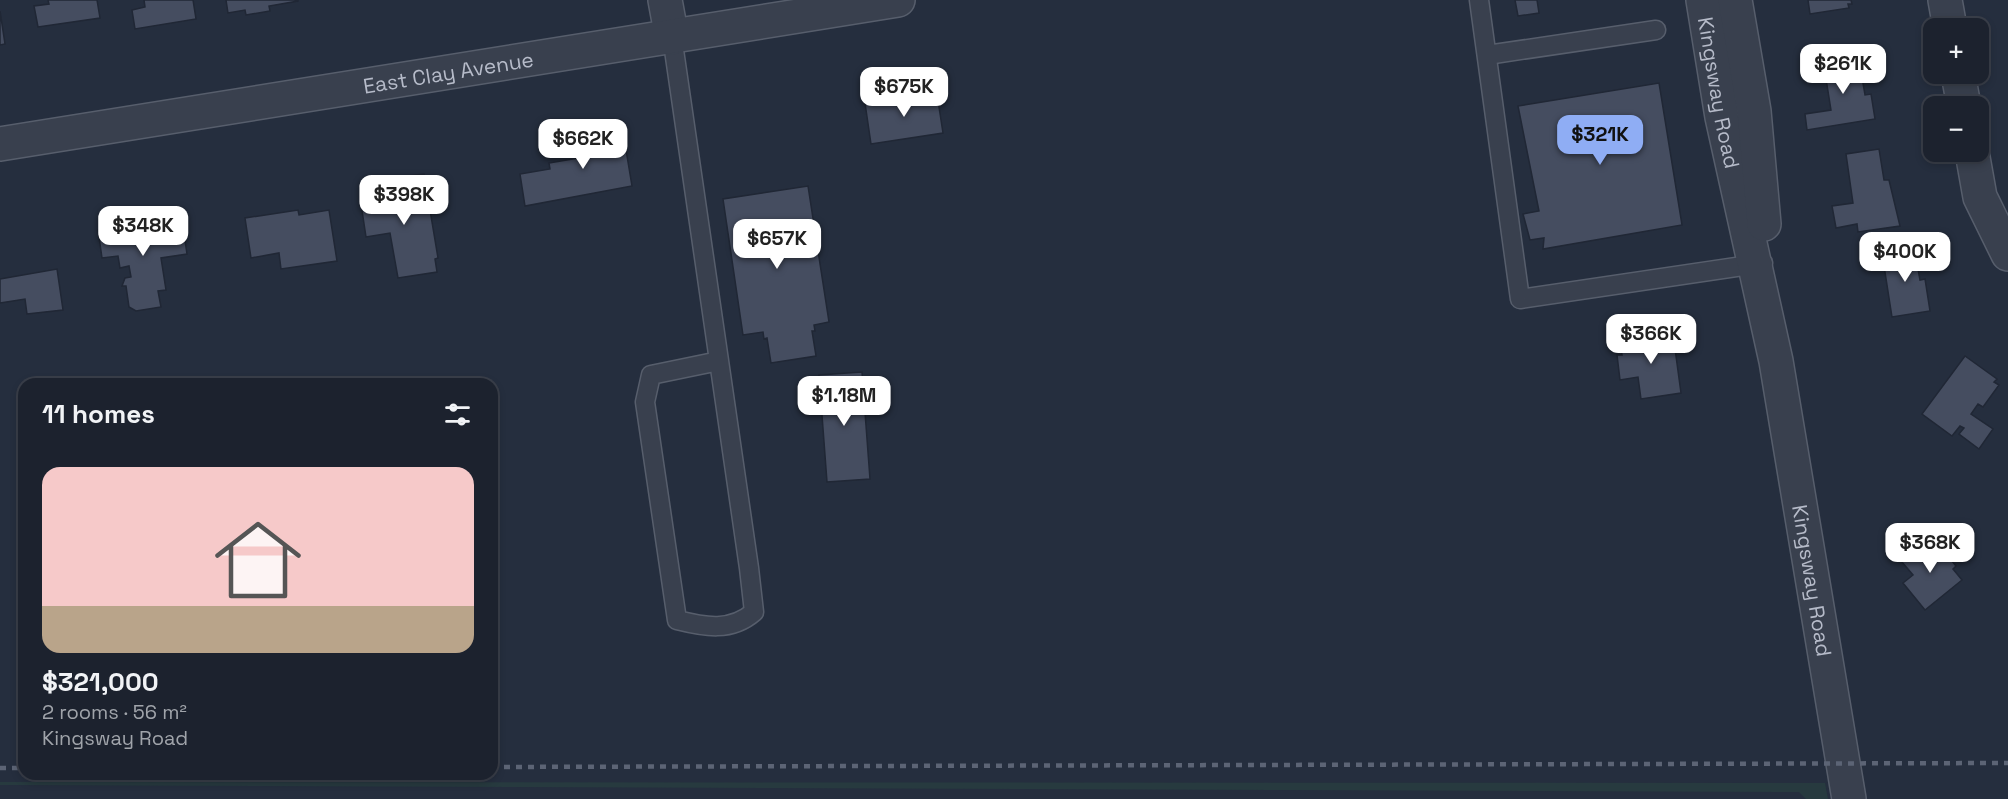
<!DOCTYPE html>
<html lang="en">
<head>
<meta charset="utf-8">
<style>
	body { margin:0; font-family:"Space Grotesk",sans-serif; background:#252a36; color:#f1f3f6; height:100vh; display:flex; flex-direction:column; font-size:22px; white-space:nowrap }
	* { box-sizing:border-box; margin:0 }
	p { font-size:20px; color:#a0a4aa }
	.icon { flex:none; width:33px; height:33px; fill:none; stroke:currentColor; stroke-width:2; stroke-linecap:round; stroke-linejoin:round }
	.map { position:relative; flex:1; overflow:hidden }
	.side { position:absolute; left:18px; top:378px; width:480px; height:402px; display:flex; flex-direction:column; background:#1c222e; border-radius:18px; box-shadow:0 3px 9px #0003,0 0 0 2px #3a3f4a }
	.side>* { flex:none }
	.tools { position:absolute; left:1923px; top:18px; display:grid; gap:12px }
	.tools a { display:grid; place-items:center; width:66px; height:66px; border-radius:12px; background:#1c222e; box-shadow:0 3px 9px #0003,0 0 0 2px #3a3f4a; font-size:30px }
	.price { position:absolute; translate:-50% -51px; padding:0 14px; border-radius:12px; background:#fff; color:#222; font-size:20px; line-height:39px; filter:drop-shadow(0 2px 3px #0008) }
	.price::after { content:''; position:absolute; left:50%; top:36px; width:18px; height:14px; margin-left:-9px; background:inherit; clip-path:polygon(0 0,100% 0,50% 100%) }
	.price.selected { background:#8fadf4; color:#111 }
	ul { padding:0; list-style:none }
	li { display:grid; align-content:center; gap:12px; height:318px; padding:0 24px }
	li span { display:grid; place-items:center; height:186px; border-radius:18px; color:#555 }
	li>.icon { margin-inline-start:auto }
	span .icon { width:108px; height:108px; fill:#fffc; stroke-width:1 }
	li b { font-size:26px }
	h2 { display:flex; justify-content:space-between; align-items:center; height:72px; padding:0 24px; font-size:26px }
	.map>svg:first-child { display:block }
	.green { fill:#273a3f }
	.building { fill:#454d60; stroke:#202735; stroke-width:1.5 }
	.lines { fill:none; stroke-linecap:round; stroke-linejoin:round }
	.service-casing { stroke:#575e6c; stroke-width:21 }
	.minor-casing { stroke:#575e6c; stroke-width:36 }
	.tertiary-casing { stroke:#575e6c; stroke-width:36 }
	.service { stroke:#39404e; stroke-width:18 }
	.minor { stroke:#39404e; stroke-width:33 }
	.tertiary { stroke:#39404e; stroke-width:33 }
	.rail { stroke:#5c6475; stroke-width:4.5; stroke-dasharray:6 6; stroke-linecap:butt }
	.labels { text-anchor:middle; dominant-baseline:central; stroke-width:6; stroke-linejoin:round; paint-order:stroke }
	.street-label { font-size:21px; fill:#b6bbc9; stroke:#1e2533 }
</style>
</head>
<body>
<div class="map">
<svg width="2008" height="799" viewBox="0 0 2008 799">
	<rect width="100%" height="100%" fill="#252e3e"/>
	<!-- green -->
	<path class="green" d="M0 782 1825 783 1828 799H1806L1799 792 0 785Z"/>
	<!-- building -->
	<path class="building" d="M48 0H97L100 18 38 27 34 6 49 4Z
		M144 0H193L196 19 135 29 132 10 145 7Z
		M226 0H298V1L269 6 270 11 246 15 245 10 228 13Z
		M1515 0H1537L1539 13 1518 16Z
		M1808 0H1851L1852 4H1848L1849 8 1810 14Z
		M0 11 5 44 0 45Z
		M1858 54 1865 95 1871 94 1875 119 1807 130 1805 114 1831 110 1823 60Z
		M1659 83 1682 225 1543 249 1544 238 1530 240 1523 214 1539 211 1518 106Z
		M906 89 907 99 937 94 943 133 871 144 865 103 897 101 895 91Z
		M621 120 632 186 525 206 520 174 550 169 549 163 597 155 592 124Z
		M1879 149 1884 180H1889L1900 226 1858 232 1857 224 1836 228 1832 206 1853 203 1846 154Z
		M424 174 438 258 435 259 437 272 398 278 390 233 366 237 360 197 410 189 408 176Z
		M808 186 829 322 814 325 815 331H812L816 356 771 363 767 338 764 339 763 332 743 335 723 199Z
		M298 210 299 215 329 210 337 261 281 269 279 253 251 258 245 218Z
		M148 219 149 226 182 221 187 254 161 258 166 290 158 291 161 307 136 311 129 307 126 286H122L125 278 131 277 129 266 120 268 118 256 102 258 98 230Z
		M1914 247 1920 280 1925 279 1930 311 1892 317 1882 253Z
		M57 269 63 310 27 314 25 299 0 303V279Z
		M1673 334 1681 393 1641 399 1638 377 1620 380 1617 355H1622L1620 342Z
		M1965 356 1997 379 1994 382 1999 385 1983 407 1978 404 1971 414 1993 429 1979 449 1959 434 1964 428 1960 426 1952 436 1922 414Z
		M862 372 870 479 827 482 819 375Z
		M1932 537 1956 566 1953 569 1962 580 1925 610 1903 583 1913 575 1902 562Z"/>
	<g class="lines">
		<defs>
			<path id="service" d="M1479 0 1520 299 1763 263
				M672 38 674 50 749 568 754 612C731 632 705 627 677 620L645 402 651 375 719 361
				M1487 55 1656 30"/>
			<path id="minor" d="M665 0 672 38
				M1945 0 1950 28
				M1958 74 1964 106
				M1972 152 1980 197 2008 254"/>
			<g id="tertiary">
				<path id="s1" d="M1703 0 1722 117 1776 361 1849 799"/>
				<path d="M1735 0 1754 111 1764 224"/>
				<path id="s2" d="M0 144 898 0"/>
			</g>
		</defs>
		<!-- service casing -->
		<use href="#service" class="service-casing"/>
		<!-- minor casing -->
		<use href="#minor" class="minor-casing"/>
		<!-- tertiary casing -->
		<use href="#tertiary" class="tertiary-casing"/>
		<!-- service -->
		<use href="#service" class="service"/>
		<!-- minor -->
		<use href="#minor" class="minor"/>
		<!-- tertiary -->
		<use href="#tertiary" class="tertiary"/>
		<!-- rail -->
		<path class="rail" d="M492 767 2008 763
			M0 768H24"/>
	</g>
	<g class="labels">
		<!-- street labels -->
		<g class="street-label">
			<text stroke="none"><textPath href="#s2" startOffset="454">East Clay Avenue</textPath></text>
			<text stroke="none"><textPath href="#s1" startOffset="94">Kingsway Road</textPath></text>
			<text stroke="none"><textPath href="#s1" startOffset="591">Kingsway Road</textPath></text>
		</g>
	</g>
</svg>
<div class="tools">
<a>+</a>
<a>−</a>
</div>
<b class="price" style="left:1843px;top:95px">$261K</b>
<b class="price" style="left:904px;top:118px">$675K</b>
<b class="price selected" style="left:1600px;top:166px">$321K</b>
<b class="price" style="left:583px;top:170px">$662K</b>
<b class="price" style="left:404px;top:226px">$398K</b>
<b class="price" style="left:143px;top:257px">$348K</b>
<b class="price" style="left:777px;top:270px">$657K</b>
<b class="price" style="left:1905px;top:283px">$400K</b>
<b class="price" style="left:1651px;top:365px">$366K</b>
<b class="price" style="left:844px;top:427px">$1.18M</b>
<b class="price" style="left:1930px;top:574px">$368K</b>
<section class="side">
<h2>11 homes<svg class="icon" aria-label="filters" viewBox="0 0 24 24"><path d="M4 7h16M4 17h16"/><circle cx="9" cy="7" r="2"/><circle cx="15" cy="17" r="2"/></svg></h2>
<ul>
<li><span style="background:linear-gradient(#f6c9c9 75%,#b9a48a 0)"><svg class="icon" aria-label="home" viewBox="0 0 24 24"><path d="M3 11l9-7 9 7M6 9v11h12V9"/></svg></span><div><b>$321,000</b><p>2 rooms · 56 m²</p><p>Kingsway Road</p></div></li>
</ul>
</section>
</div>
</body>
</html>
